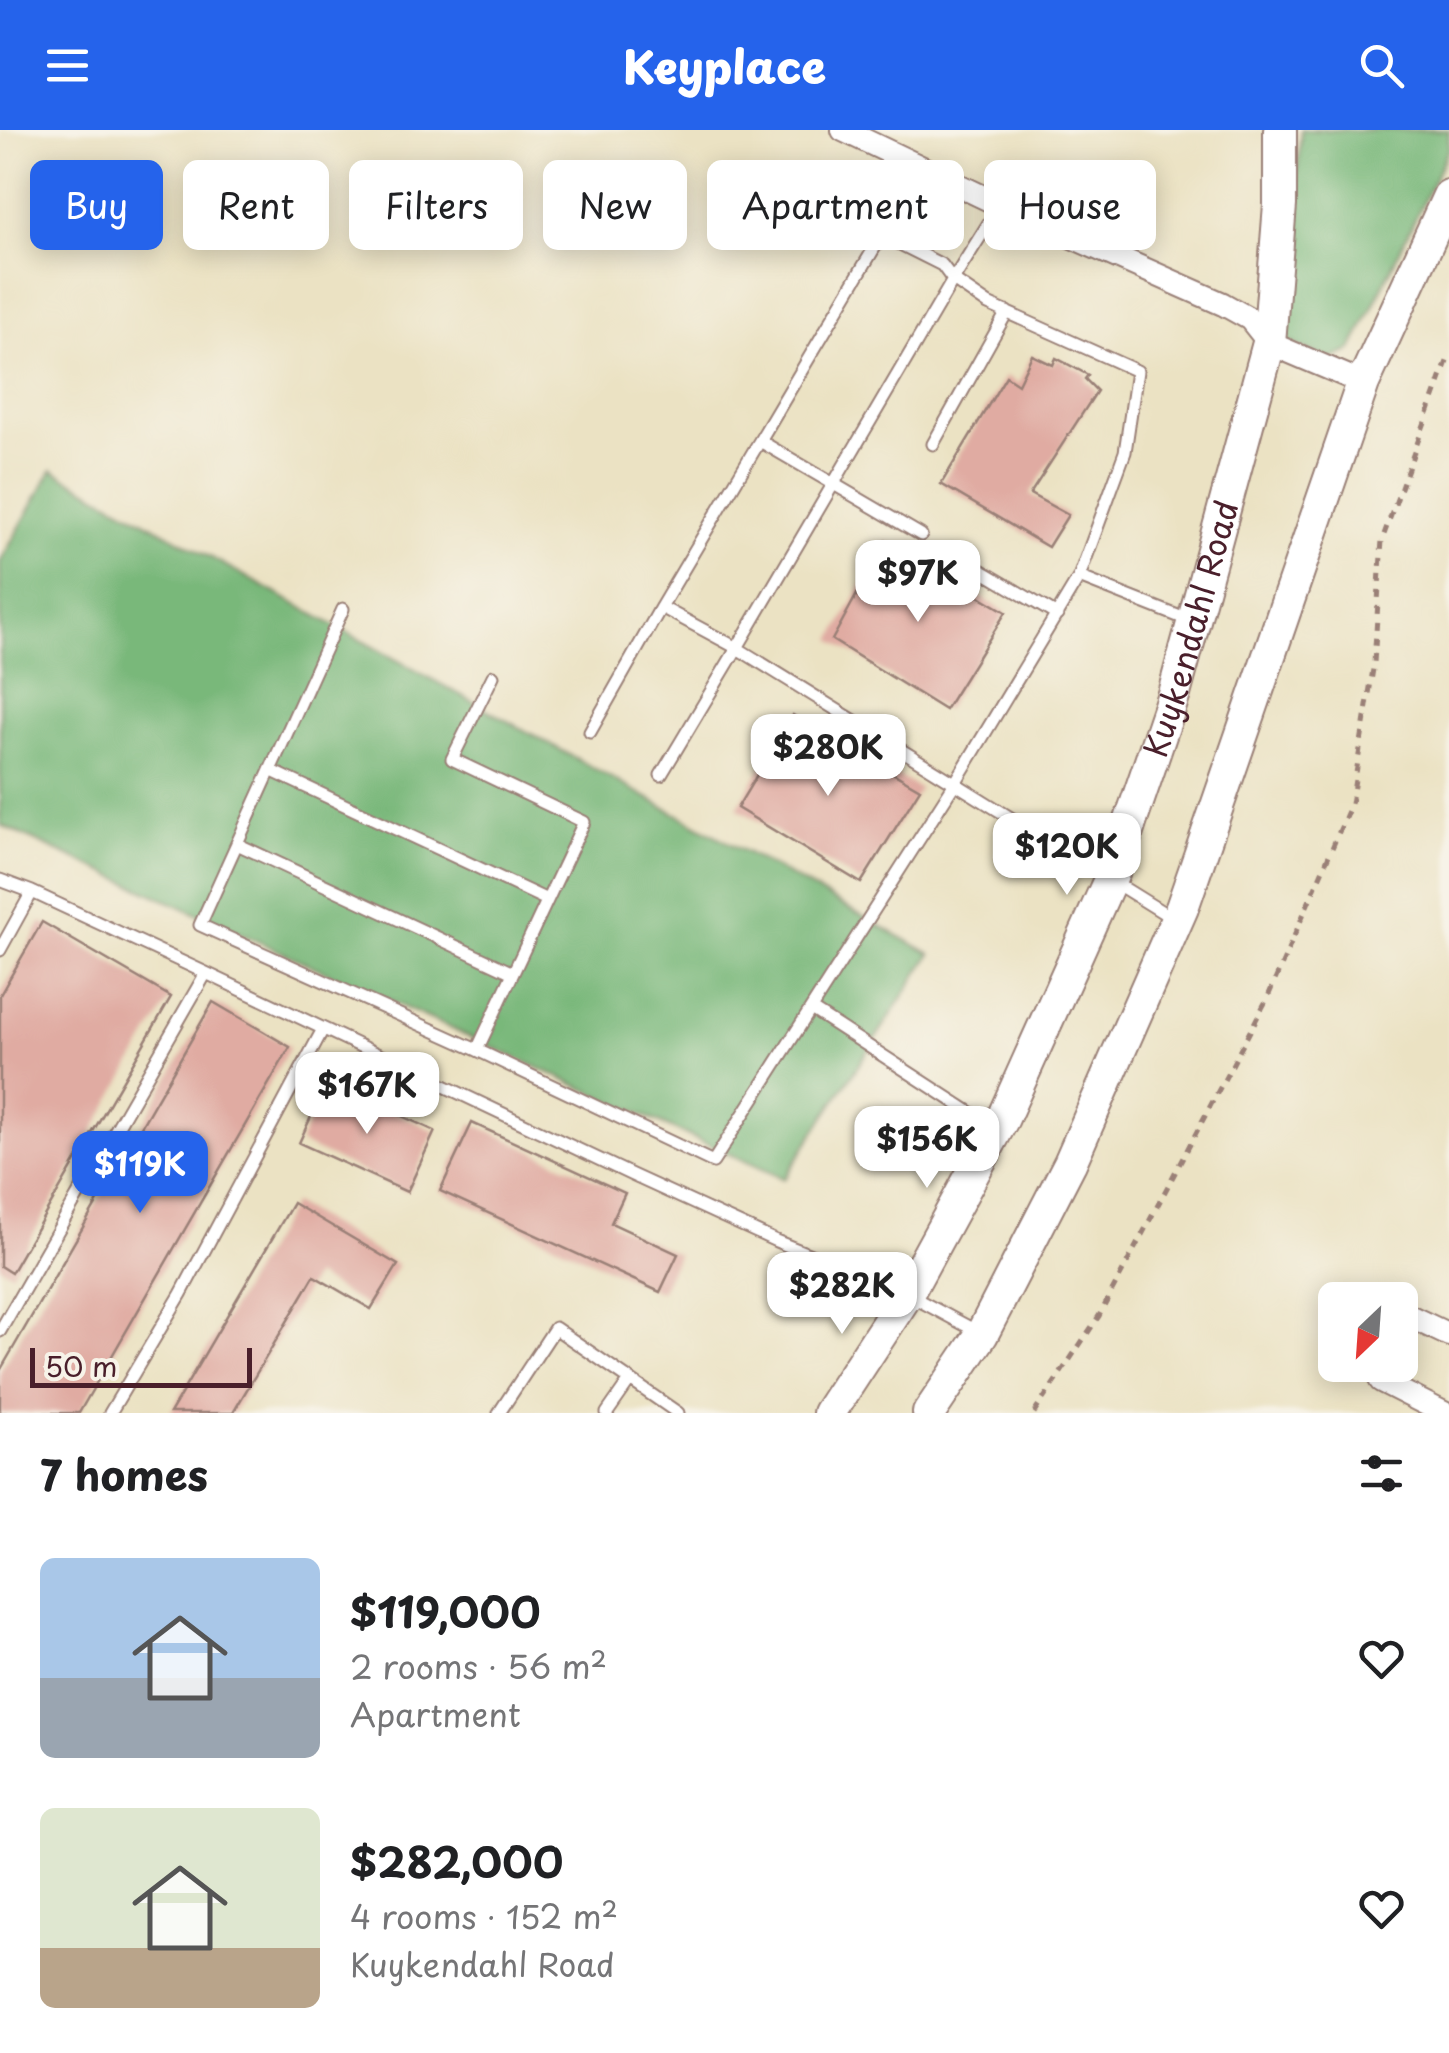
<!DOCTYPE html>
<html lang="en">
<head>
<meta charset="utf-8">
<style>
	body { margin:0; font-family:"Playpen Sans",sans-serif; background:#f2f2f2; color:#202124; height:100vh; display:flex; flex-direction:column; font-size:38px; white-space:nowrap }
	* { box-sizing:border-box; margin:0 }
	p { font-size:32px; color:#757577 }
	.icon { flex:none; width:55px; height:55px; fill:none; stroke:currentColor; stroke-width:2; stroke-linecap:round; stroke-linejoin:round }
	.map { position:relative; height:1283px; overflow:hidden }
	.sheet { display:flex; flex-direction:column; background:#fff; flex:1 }
	.sheet>* { flex:none }
	.top-card { position:absolute; left:30px; top:30px; width:1390px; height:90px; display:flex; gap:20px }
	.needle { width:65px; rotate:205deg }
	.fabs { position:absolute; left:1318px; top:1152px; display:grid; gap:20px }
	.fabs a { display:grid; place-items:center; width:100px; height:100px; border-radius:15px; background:#fff; box-shadow:0 5px 25px #0003; font-size:50px }
	.scale { position:absolute; left:30px; bottom:25px; width:222px; box-sizing:border-box; padding-left:10px; border:5px solid #4a1f2b; border-top:0; font-size:28px; line-height:35px; white-space:nowrap; color:#4a1f2b; -webkit-text-stroke:8px #f7f3e8; paint-order:stroke }
	.price { position:absolute; translate:-50% -85px; padding:0 22px; border-radius:20px; background:#fff; color:#222; font-size:32px; line-height:65px; filter:drop-shadow(0 2px 5px #0008) }
	.price::after { content:''; position:absolute; left:50%; top:60px; width:30px; height:22px; margin-left:-15px; background:inherit; clip-path:polygon(0 0,100% 0,50% 100%) }
	.price.active { background:#2563eb; color:#fff }
	ul { padding:0; list-style:none }
	li { display:flex; align-items:center; gap:30px; height:250px; padding:0 40px }
	li span { display:grid; place-items:center; flex:none; width:280px; height:200px; border-radius:15px; color:#555 }
	li>.icon { margin-inline-start:auto }
	span .icon { width:120px; height:120px; fill:#fffc; stroke-width:1 }
	li b { font-size:42px }
	h2 { display:flex; justify-content:space-between; align-items:center; height:120px; padding:0 40px; font-size:42px }
	.pill { padding:0 35px; border-radius:15px; background:#fff; box-shadow:0 5px 25px #0003; font-size:35px; line-height:90px }
	.pill.active { background:#2563eb; color:#fff }
	header { display:flex; justify-content:space-between; align-items:center; height:130px; padding:0 40px; background:#2563eb; color:#fff; font-size:45px; font-weight:800 }
	.map>svg:first-child { display:block }
	.forest { fill:#79b87a; stroke:#626c52; stroke-width:2.5 }
	.building { fill:#e0aba2 }
	.lines { fill:none; stroke-linecap:round; stroke-linejoin:round }
	.service-casing { stroke:#9a8077; stroke-width:15 }
	.minor-casing { stroke:#9a8077; stroke-width:26 }
	.secondary-casing { stroke:#9a8077; stroke-width:36 }
	.path { stroke:#9a8077; stroke-width:5; stroke-dasharray:8 8; stroke-linecap:butt }
	.service { stroke:#fff; stroke-width:11 }
	.minor { stroke:#fff; stroke-width:22 }
	.secondary { stroke:#fff; stroke-width:32 }
	.labels { text-anchor:middle; dominant-baseline:central; stroke-width:10; stroke-linejoin:round; paint-order:stroke }
	.street-label { font-size:32px; fill:#4a1f2b; stroke:#f7f3e8 }
</style>
</head>
<body>
<header><svg class="icon" aria-label="menu" viewBox="0 0 24 24"><path d="M4 6h16M4 12h16M4 18h16"/></svg>Keyplace<svg class="icon" aria-label="search" viewBox="0 0 24 24"><circle cx="10" cy="10" r="6"/><path d="M15 15l6 6"/></svg></header>
<div class="map">
<svg width="1449" height="1283" viewBox="0 0 1449 1283">
	<rect width="100%" height="100%" fill="#f7f3e8"/>
	<filter id="ink" filterUnits="userSpaceOnUse"><feTurbulence type="fractalNoise" baseFrequency=".01" numOctaves="2"/><feDisplacementMap in="SourceGraphic" scale="20" xChannelSelector="R" yChannelSelector="G"/><feConvolveMatrix kernelMatrix="1 2 1 2 8 2 1 2 1" color-interpolation-filters="sRGB"/></filter>
	<filter id="wash" filterUnits="userSpaceOnUse"><feTurbulence type="fractalNoise" baseFrequency=".0048" numOctaves="4" result="noise"/><feDisplacementMap in="SourceGraphic" scale="40" xChannelSelector="R" yChannelSelector="G"/><feGaussianBlur stdDeviation="2.25" result="paint"/><feColorMatrix in="noise" values="0 0 0 0 0 0 0 0 0 0 0 0 0 0 0 0 0 1.4 0 .05"/><feComposite in="paint" operator="in"/></filter>
	<g filter="url(#wash)">
		<rect width="100%" height="100%" fill="#ebe2c3"/>
		<!-- forest -->
		<path class="forest" d="M1301 0H1449V18L1352 220 1330 230 1288 212 1283 195Z
			M52 340 931 824 784 1049 0 695V432Z"/>
		<g id="blocks">
			<!-- building -->
			<path class="building" d="M1032 225 1053 235 1056 228 1088 245 1085 249 1097 261 1030 364 1068 385 1048 417 941 354 1006 246 1018 254Z
				M886 411 1006 482 945 580 832 510Z
				M793 585 920 659 861 753 737 678Z
				M42 792 171 867 11 1143 0 1136V865Z
				M213 872 290 917 79 1283H0V1241Z
				M327 952 435 1001 407 1062 299 1013Z
				M472 993 625 1063 611 1093 678 1124 660 1162 440 1061Z
				M293 1073 398 1135 371 1179 314 1146 233 1283H170Z"/>
		</g>
	</g>
	<g filter="url(#ink)">
		<use href="#blocks" fill-opacity="0" stroke="#9a8077" stroke-width="2.5"/>
		<g class="lines">
			<defs>
				<path id="service" d="M1000 75 953 150 737 518 1172 788
					M760 311 921 405
					M933 314 1007 182
					M965 431 1057 485
					M1079 447 1188 490
					M343 479 200 795 477 920
					M493 546 452 629 584 692 477 920 713 1032 955 653 1079 447 1125 322 1137 241 988 174 953 150 942 135 882 105 661 477
					M590 602 661 477 737 518 661 645
					M270 640 547 770
					M237 714 513 843
					M0 750 32 762 206 843 632 1045 776 1111 907 1164 978 1202
					M0 820 32 762
					M811 879 993 997
					M0 1201 206 843
					M110 1283 181 1164 323 899
					M499 1283 555 1198 678 1283
					M607 1283 630 1250"/>
				<path id="minor" d="M843 0 1000 75 1223 174 1250 189 1269 213 1363 253
					M1400 1188 1411 1187 1449 1205
					M1372 1235 1381 1251 1444 1283"/>
				<g id="secondary">
					<path id="s1" d="M829 1283 907 1164 1003 988 1113 743 1174 564 1269 213 1280 75V0"/>
					<path d="M929 1283 982 1204 1070 1033 1182 778 1363 253 1449 66"/>
				</g>
			</defs>
			<!-- service casing -->
			<use href="#service" class="service-casing"/>
			<!-- minor casing -->
			<use href="#minor" class="minor-casing"/>
			<!-- secondary casing -->
			<use href="#secondary" class="secondary-casing"/>
			<!-- path -->
			<path class="path" d="M1034 1283 1099 1186 1267 869 1351 674 1374 533 1382 410 1449 226"/>
			<!-- service -->
			<use href="#service" class="service"/>
			<!-- minor -->
			<use href="#minor" class="minor"/>
			<!-- secondary -->
			<use href="#secondary" class="secondary"/>
		</g>
	</g>
	<g class="labels">
		<!-- street labels -->
		<g class="street-label">
			<text stroke="none"><textPath href="#s1" startOffset="868">Kuykendahl Road</textPath></text>
		</g>
	</g>
</svg>
<div class="fabs">
<a><svg class="needle" viewBox="-14 -14 28 28"><path d="M0-13l5 13h-10z" fill="#e53935"/><path d="M0 13l5-13h-10z" fill="#757577"/></svg></a>
</div>
<div class="scale">50 m</div>
<b class="price" style="left:918px;top:495px">$97K</b>
<b class="price" style="left:828px;top:669px">$280K</b>
<b class="price" style="left:1067px;top:768px">$120K</b>
<b class="price" style="left:367px;top:1007px">$167K</b>
<b class="price" style="left:927px;top:1061px">$156K</b>
<b class="price active" style="left:140px;top:1086px">$119K</b>
<b class="price" style="left:842px;top:1207px">$282K</b>
<div class="top-card">
<a class="pill active">Buy</a>
<a class="pill">Rent</a>
<a class="pill">Filters</a>
<a class="pill">New</a>
<a class="pill">Apartment</a>
<a class="pill">House</a>
</div>
</div>
<section class="sheet">
<h2>7 homes<svg class="icon" aria-label="filters" viewBox="0 0 24 24"><path d="M4 7h16M4 17h16"/><circle cx="9" cy="7" r="2"/><circle cx="15" cy="17" r="2"/></svg></h2>
<ul>
<li><span style="background:linear-gradient(#a9c7e8 60%,#9aa5b1 0)"><svg class="icon" aria-label="home" viewBox="0 0 24 24"><path d="M3 11l9-7 9 7M6 9v11h12V9"/></svg></span><div><b>$119,000</b><p>2 rooms · 56 m²</p><p>Apartment</p></div><svg class="icon" aria-label="heart" viewBox="0 0 24 24"><path d="M12 20l-8-8c-3-5 5-10 8-4 3-6 11-1 8 4z"/></svg></li>
<li><span style="background:linear-gradient(#dfe7d0 70%,#b9a48a 0)"><svg class="icon" aria-label="home" viewBox="0 0 24 24"><path d="M3 11l9-7 9 7M6 9v11h12V9"/></svg></span><div><b>$282,000</b><p>4 rooms · 152 m²</p><p>Kuykendahl Road</p></div><svg class="icon" aria-label="heart" viewBox="0 0 24 24"><path d="M12 20l-8-8c-3-5 5-10 8-4 3-6 11-1 8 4z"/></svg></li>
</ul>
</section>
</body>
</html>
